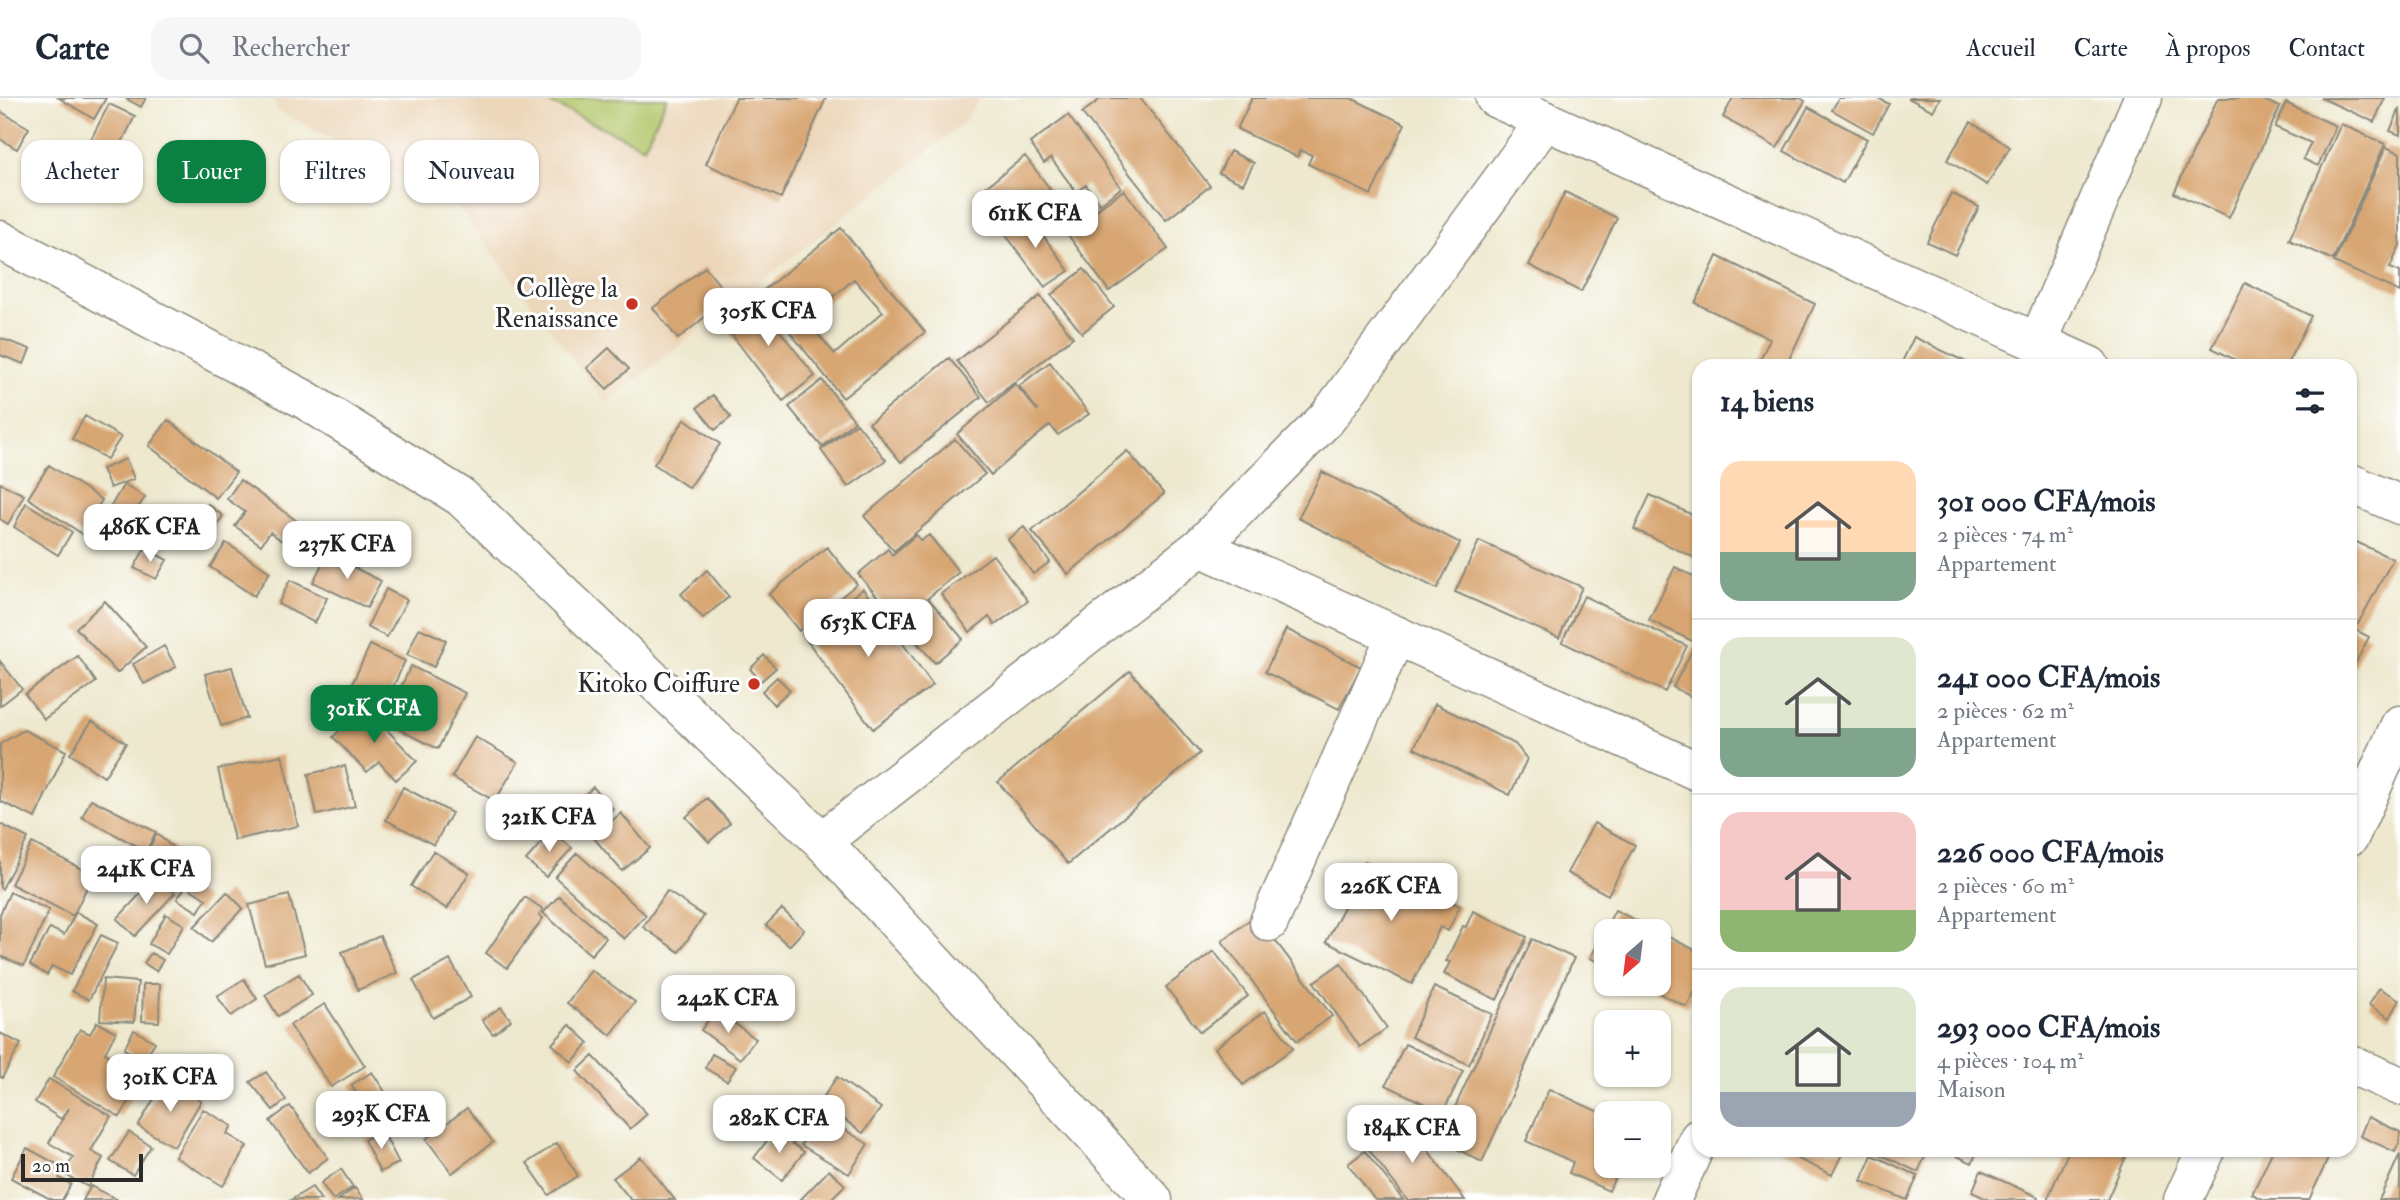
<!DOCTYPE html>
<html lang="fr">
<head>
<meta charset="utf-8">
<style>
	body { margin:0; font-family:"IM FELL Double Pica",serif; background:#f6f6f7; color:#1f2937; height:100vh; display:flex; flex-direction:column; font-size:26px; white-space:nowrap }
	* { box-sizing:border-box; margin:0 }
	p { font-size:23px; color:#747a83 }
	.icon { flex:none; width:38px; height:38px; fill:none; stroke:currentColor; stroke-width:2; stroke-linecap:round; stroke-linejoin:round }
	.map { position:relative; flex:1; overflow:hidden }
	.details { position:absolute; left:1692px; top:261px; width:665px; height:798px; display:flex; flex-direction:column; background:#fff; border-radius:21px; box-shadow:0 2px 5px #0004 }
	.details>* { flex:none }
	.hud { position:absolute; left:21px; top:42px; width:665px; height:63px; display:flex; gap:14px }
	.needle { width:46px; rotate:208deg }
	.controls { position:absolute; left:1594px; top:821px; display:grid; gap:14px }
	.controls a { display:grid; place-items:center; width:77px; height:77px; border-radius:14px; background:#fff; box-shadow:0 2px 5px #0004; font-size:35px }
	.scale { position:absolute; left:21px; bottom:18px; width:122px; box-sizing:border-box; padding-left:7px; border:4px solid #2b2b2b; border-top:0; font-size:19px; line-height:24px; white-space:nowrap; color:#2b2b2b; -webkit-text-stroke:5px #fff; paint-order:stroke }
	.price { position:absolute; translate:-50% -60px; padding:0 16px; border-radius:14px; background:#fff; color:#222; font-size:23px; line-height:46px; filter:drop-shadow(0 2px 4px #0008) }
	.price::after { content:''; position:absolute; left:50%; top:42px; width:21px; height:16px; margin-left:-10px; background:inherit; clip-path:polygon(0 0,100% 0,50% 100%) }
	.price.on { background:#0b8043; color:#fff }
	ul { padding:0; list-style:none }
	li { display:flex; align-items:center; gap:21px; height:175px; padding:0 28px }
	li+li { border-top:2px solid #e0e1e3 }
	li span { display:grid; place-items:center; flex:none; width:196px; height:140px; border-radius:21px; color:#555 }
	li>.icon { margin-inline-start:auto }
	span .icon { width:84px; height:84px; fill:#fffc; stroke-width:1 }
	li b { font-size:30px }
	h2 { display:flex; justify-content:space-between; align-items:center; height:84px; padding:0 28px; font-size:30px }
	.tag { padding:0 24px; border-radius:21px; background:#fff; box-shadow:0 2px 5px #0004; font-size:24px; line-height:63px }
	.tag.on { background:#0b8043; color:#fff }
	header { display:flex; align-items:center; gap:42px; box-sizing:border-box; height:98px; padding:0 35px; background:#fff; border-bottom:2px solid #e0e1e3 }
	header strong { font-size:33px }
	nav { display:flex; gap:38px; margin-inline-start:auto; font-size:24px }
	.search { width:490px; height:63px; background:#f6f6f7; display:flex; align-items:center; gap:18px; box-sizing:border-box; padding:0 24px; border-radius:21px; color:#747a83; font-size:26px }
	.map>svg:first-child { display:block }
	.built { fill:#ecd7ba }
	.green { fill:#b3c66a; stroke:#6f784a; stroke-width:2 }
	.building { fill:#d8a672; fill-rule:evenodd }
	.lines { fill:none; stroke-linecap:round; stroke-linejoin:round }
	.street-casing { stroke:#8c8a7c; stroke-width:41 }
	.street { stroke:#fff; stroke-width:38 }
	.poi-dot { fill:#c8321e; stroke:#fff; stroke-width:2.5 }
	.labels { text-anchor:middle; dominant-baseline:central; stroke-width:6; stroke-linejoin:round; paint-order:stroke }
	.poi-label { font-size:26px; fill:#2b2b2b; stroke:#fff; text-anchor:end }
</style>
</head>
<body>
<header>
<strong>Carte</strong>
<div class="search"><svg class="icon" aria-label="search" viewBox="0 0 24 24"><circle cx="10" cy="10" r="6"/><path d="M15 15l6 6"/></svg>Rechercher</div>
<nav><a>Accueil</a><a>Carte</a><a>À propos</a><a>Contact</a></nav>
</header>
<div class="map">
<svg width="2400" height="1102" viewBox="0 0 2400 1102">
	<rect width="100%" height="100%" fill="#fff"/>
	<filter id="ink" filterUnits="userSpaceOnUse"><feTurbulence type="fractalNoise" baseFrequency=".0143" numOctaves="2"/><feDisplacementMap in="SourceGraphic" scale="14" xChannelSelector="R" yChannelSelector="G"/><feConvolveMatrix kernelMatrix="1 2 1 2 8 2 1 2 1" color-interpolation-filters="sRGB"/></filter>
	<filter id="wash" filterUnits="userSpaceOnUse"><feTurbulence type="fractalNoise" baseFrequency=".00686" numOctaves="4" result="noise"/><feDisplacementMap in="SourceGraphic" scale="28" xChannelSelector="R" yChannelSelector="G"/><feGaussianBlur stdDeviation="1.57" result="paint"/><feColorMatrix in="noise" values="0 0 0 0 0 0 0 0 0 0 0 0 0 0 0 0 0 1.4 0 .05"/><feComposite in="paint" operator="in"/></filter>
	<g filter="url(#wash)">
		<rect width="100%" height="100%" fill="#ede8ce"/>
		<!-- built -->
		<path class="built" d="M272 0H980L963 26 606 305 457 108 278 13Z"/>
		<!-- green -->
		<path class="green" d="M539 0H667L644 49Z"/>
		<g id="blocks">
			<!-- building -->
			<path class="building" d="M59 0H106L94 21Z
				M125 0H146L141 9Z
				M736 0H826L781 100 706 66Z
				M1102 0H1140L1210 88 1166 122 1082 15Z
				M1252 0H1351L1405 26 1371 97 1308 66 1312 57 1300 52 1297 59 1237 31Z
				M1733 0H1800L1805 3 1777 50 1723 19Z
				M1839 0H1878L1889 6 1873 35 1832 12Z
				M1908 0H1940L1933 13Z
				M2218 0H2259L2280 9 2229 120 2174 95Z
				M2321 0H2385L2374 24Z
				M2286 5 2336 28 2318 68 2303 61 2311 45 2275 29Z
				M109 6 135 18 114 61 88 47Z
				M1808 9 1867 41 1843 85 1784 53Z
				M2400 10V37L2390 33Z
				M0 13 29 30 17 51 0 41Z
				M1068 17 1121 90 1100 106 1086 87 1076 94 1051 60 1044 65 1030 45Z
				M1971 24 2010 49 1987 87 1947 62Z
				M2341 26 2385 46 2333 162 2289 142Z
				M2386 49 2400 55V147L2390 170 2400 174V194L2334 164Z
				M1230 53 1254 65 1243 86 1219 75Z
				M1025 58 1050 91 1003 129 976 97Z
				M1124 92 1168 151 1109 193 1066 134Z
				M1565 94 1617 120 1581 194 1529 167Z
				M1951 95 1979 109 1955 157 1927 144Z
				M1026 114 1069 173 1045 189 1002 132Z
				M841 130 925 234 843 300 759 196ZM854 181 883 214 835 256 806 222Z
				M1717 158 1815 206 1786 268H1757L1770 241 1695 205Z
				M705 169 729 199 678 241 653 210Z
				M1084 171 1114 209 1082 235 1051 197Z
				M2245 185 2311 218 2286 268H2247L2212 250Z
				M753 198 815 278 783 303 721 223Z
				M1040 198 1073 239 989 304 957 263Z
				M1914 239 1974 268H1900Z
				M0 240 30 251 24 266 0 257Z
				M609 250 629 271 607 291 587 270Z
				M949 260 981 299 901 364 869 325Z
				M1050 264 1089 316 1058 337 1050 327 991 377 957 336 1015 286 1038 313 1019 288Z
				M822 282 855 323 822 349 789 309Z
				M713 297 731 319 715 332 697 310Z
				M85 318 121 339 107 361 72 341Z
				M685 321 720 346 689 390 654 366Z
				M168 322 236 374 216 400 149 348Z
				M857 325 886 362 848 389 821 352Z
				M955 341 985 376 894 453 864 418Z
				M1127 353 1164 396 1068 476 1032 433Z
				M126 361 134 381 110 390 102 371Z
				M49 367 102 402 93 417 108 427 96 445 28 400Z
				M1322 374 1460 445 1437 491 1298 420Z
				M240 382 297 423 282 443 270 434 261 447 235 428 245 414 227 401Z
				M0 385 24 397 8 426 0 421Z
				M124 386 145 399 124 432 104 420Z
				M1650 397 1699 420V462L1634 431Z
				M26 405 72 434 58 457 14 429Z
				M208 406 223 418 208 439 192 428Z
				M1024 429 1050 464 1033 476 1008 441Z
				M916 437 921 443 929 437 959 474 928 500 963 541 935 565 858 476 888 451 892 457Z
				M2350 441 2393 461 2358 526 2350 523Z
				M1479 443 1582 489 1559 540 1455 494Z
				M226 445 270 474 254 498 210 469Z
				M827 449 857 486 799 533 769 496Z
				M145 450 167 462 156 481 134 470Z
				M327 456 381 483 367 510 313 484Z
				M993 457 1028 503 995 527 989 519 970 534 941 496Z
				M1675 469 1699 481V532L1694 544 1649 522Z
				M707 472 729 499 703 520 681 496Z
				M290 482 327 500 315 525 278 506Z
				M386 491 407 502 387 539 367 529Z
				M863 491 933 587 873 631 802 536Z
				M1584 498 1687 548 1665 594 1562 544Z
				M105 503 146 549 117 575 76 530Z
				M2350 529 2369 539 2350 576Z
				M419 530 446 542 434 569 407 557Z
				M1286 531 1361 569 1339 611 1265 574Z
				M1699 539V603L1673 589Z
				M370 547 405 563 381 615 346 599Z
				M164 548 176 569 144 586 133 566Z
				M764 557 776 570 761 583 750 571Z
				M78 558 96 584 44 621 25 596Z
				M0 563 22 591 0 608Z
				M411 568 465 595 438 651 384 624Z
				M232 569 247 620 221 628 205 576Z
				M1130 573 1200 655 1068 766 998 684Z
				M777 579 790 592 774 607 762 593Z
				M1435 606 1515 646 1527 661 1510 697 1414 650Z
				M364 608 417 663 396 682 379 664 367 674 333 639Z
				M92 623 126 645 104 679 70 656Z
				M24 632 66 653 35 720 0 703V646Z
				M475 639 518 664 495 703 452 679Z
				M282 657 298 728 234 742 218 671Z
				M345 668 355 708 317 717 308 676Z
				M403 689 452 715 434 747 386 722Z
				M593 689 613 711 591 731 571 710Z
				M707 700 730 725 709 744 686 719Z
				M91 701 156 734 146 753 82 719Z
				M621 715 650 750 622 773 593 739Z
				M1594 725 1635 747 1608 797 1567 775Z
				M0 726 28 740 2 791 0 790Z
				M552 733 572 750 546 779 526 762Z
				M157 736 184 759 181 784 161 779 164 764 147 753Z
				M32 745 93 777 73 818 11 786Z
				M433 753 469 775 447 811 411 788Z
				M577 755 646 817 624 841 555 779Z
				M1365 763 1460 808 1448 833 1440 829 1412 886 1326 844 1353 791 1383 806 1385 800 1354 785Z
				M157 778 175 795 135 838 117 821Z
				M186 788 206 801 198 814 177 801Z
				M667 793 704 818 679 854 643 829Z
				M10 794 49 812 24 868 0 858V816Z
				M227 794 243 810 211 844 194 829Z
				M289 797 305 856 265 866 249 807Z
				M559 798 606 840 591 857 543 815Z
				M525 799 543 811 539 817 543 820 507 870 486 855Z
				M782 811 804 832 789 848 766 827Z
				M1615 812 1657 833H1606V868L1590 860Z
				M1473 813 1527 839 1497 902 1444 876 1450 864 1446 863 1463 828 1466 829Z
				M76 814 98 826 70 877 52 868 47 877 30 867 50 830 64 837Z
				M166 816 184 827 167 856 149 846Z
				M1256 817 1332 918 1297 943 1222 843Z
				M1659 834 1699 854V885L1687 909 1640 886H1659Z
				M101 837 118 845 89 902 72 893Z
				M380 838 397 875 358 892 342 854Z
				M1532 841 1574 860 1482 1064 1440 1042Z
				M1214 853 1248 898 1200 934 1166 889Z
				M151 855 163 862 156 873 144 865Z
				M450 862 471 899 433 920 413 882Z
				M1341 865 1387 930 1360 949 1314 884Z
				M591 872 635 904 611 937 567 905Z
				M299 876 312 897 278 918 265 897Z
				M103 881 138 884 134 924 100 922Z
				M244 881 257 901 231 918 217 898Z
				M143 886H160L159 924 142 923Z
				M1434 889 1492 916 1469 967 1411 939Z
				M2379 890 2400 902 2390 920 2369 907Z
				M325 906 365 968 331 989 290 927Z
				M501 909 511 922 493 936 482 922Z
				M716 912 756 941 740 961 701 932Z
				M1265 913 1293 950 1243 987 1215 950Z
				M97 924 116 934 105 955 145 977 120 1019 53 979 80 931 90 936Z
				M570 927 589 945 572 964 552 946Z
				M134 932 155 944 144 962 124 951Z
				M0 935 21 946 2 980 0 979Z
				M1405 946 1463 973 1443 1015 1386 987Z
				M712 956 736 969 727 983 705 970Z
				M593 958 647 1016 630 1031 577 973Z
				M266 974 286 1002 273 1012 250 984Z
				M372 974 395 1009 374 1023 351 987Z
				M837 979 881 1010 863 1035 820 1004Z
				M49 981 111 1018 91 1053 103 1060 88 1089 64 1076 73 1059 49 1045 69 1010 61 1021 35 1004Z
				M165 982 201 1003 174 1049 138 1028Z
				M1549 991 1603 1016 1608 1005 1630 1015H1606V1068H1620L1609 1093 1569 1075 1573 1064 1526 1043Z
				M290 1008 328 1060 308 1075 270 1023Z
				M467 1010 493 1044 452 1075 426 1041Z
				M203 1011 232 1028 227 1036 247 1048 223 1088 175 1059Z
				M819 1016 868 1046 849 1076 801 1047Z
				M2368 1019 2400 1034V1043L2395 1054 2360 1038Z
				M1404 1020 1465 1102H1407L1366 1048Z
				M382 1032 399 1065 380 1074 364 1042Z
				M775 1032 804 1054 782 1082 754 1060Z
				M129 1034 151 1048 133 1077 110 1063Z
				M557 1045 578 1078 549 1097 527 1065Z
				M27 1050 64 1070 59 1080 71 1086 62 1102H52L11 1080Z
				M1779 1052H1844L1832 1077Z
				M1876 1052H1928L1918 1074 1875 1054Z
				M1944 1052H1978L1972 1065Z
				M2069 1052H2129L2107 1102H2047Z
				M2273 1052H2332L2309 1102H2265L2252 1096Z
				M1365 1053 1403 1102H1375L1348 1066Z
				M2400 1056V1102H2379Z
				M1872 1057 1918 1078 1907 1102 1861 1083Z
				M641 1059 675 1102H631L613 1080Z
				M341 1071 353 1089 333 1102 321 1085Z
				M829 1072 845 1087 830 1102H800Z
				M1981 1073 2038 1099 2037 1102H1989L1972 1094Z
				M91 1088 118 1102H83Z
				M312 1089 321 1102H291Z
				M355 1090 363 1101 338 1102Z"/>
		</g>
	</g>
	<g filter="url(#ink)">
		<use href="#blocks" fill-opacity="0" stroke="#8c8a7c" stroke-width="2"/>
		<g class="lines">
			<defs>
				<path id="street" d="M1495 0 2090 268
					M0 142 304 301 461 399 822 743 1153 1102
					M2038 244 2143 0
					M2350 385 2400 407
					M1200 449 1699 674
					M2350 738 2400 627
					M822 743 1200 449 1328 319 1545 23
					M1269 824 1396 537
					M2350 966 2400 988
					M1671 1102 1699 1040
					M2183 1102 2206 1052"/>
			</defs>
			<!-- street casing -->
			<use href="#street" class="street-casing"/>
			<!-- street -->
			<use href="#street" class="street"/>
		</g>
	</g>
	<!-- markers -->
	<g class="poi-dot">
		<circle cx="632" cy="206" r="7"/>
		<circle cx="754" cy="586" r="7"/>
	</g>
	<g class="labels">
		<!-- poi labels -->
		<g class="poi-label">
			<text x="618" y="191">Collège la<tspan x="618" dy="30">Renaissance</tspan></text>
			<text x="740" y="586">Kitoko Coiffure</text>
		</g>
	</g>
</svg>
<div class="controls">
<a><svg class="needle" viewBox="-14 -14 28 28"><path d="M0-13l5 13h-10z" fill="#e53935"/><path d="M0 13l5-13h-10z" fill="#747a83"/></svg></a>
<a>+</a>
<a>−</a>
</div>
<div class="scale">20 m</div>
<b class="price" style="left:1035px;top:152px">611K CFA</b>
<b class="price" style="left:768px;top:250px">305K CFA</b>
<b class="price" style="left:150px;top:466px">486K CFA</b>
<b class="price" style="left:347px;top:483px">237K CFA</b>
<b class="price" style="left:868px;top:561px">653K CFA</b>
<b class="price on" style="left:374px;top:647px">301K CFA</b>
<b class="price" style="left:549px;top:756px">321K CFA</b>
<b class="price" style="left:146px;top:808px">241K CFA</b>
<b class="price" style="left:1391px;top:825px">226K CFA</b>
<b class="price" style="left:728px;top:937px">242K CFA</b>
<b class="price" style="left:170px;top:1016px">301K CFA</b>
<b class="price" style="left:381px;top:1053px">293K CFA</b>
<b class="price" style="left:779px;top:1057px">282K CFA</b>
<b class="price" style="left:1412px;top:1067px">184K CFA</b>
<div class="hud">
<a class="tag">Acheter</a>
<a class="tag on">Louer</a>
<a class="tag">Filtres</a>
<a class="tag">Nouveau</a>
</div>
<section class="details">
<h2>14 biens<svg class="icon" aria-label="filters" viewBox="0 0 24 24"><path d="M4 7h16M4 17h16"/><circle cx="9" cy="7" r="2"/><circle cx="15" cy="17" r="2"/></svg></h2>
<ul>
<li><span style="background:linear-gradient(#ffd9b3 65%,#7fa58c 0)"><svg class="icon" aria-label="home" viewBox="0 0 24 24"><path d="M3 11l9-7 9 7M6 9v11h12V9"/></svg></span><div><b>301 000 CFA/mois</b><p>2 pièces · 74 m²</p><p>Appartement</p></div></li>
<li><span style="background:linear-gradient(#dfe7d0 65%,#7fa58c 0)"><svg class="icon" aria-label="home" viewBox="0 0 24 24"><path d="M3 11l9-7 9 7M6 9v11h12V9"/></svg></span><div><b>241 000 CFA/mois</b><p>2 pièces · 62 m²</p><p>Appartement</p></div></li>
<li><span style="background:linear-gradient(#f6c9c9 70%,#8fb573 0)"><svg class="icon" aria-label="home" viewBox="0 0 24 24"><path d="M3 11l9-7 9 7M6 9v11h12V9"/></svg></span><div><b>226 000 CFA/mois</b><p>2 pièces · 60 m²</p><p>Appartement</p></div></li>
<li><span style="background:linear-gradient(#dfe7d0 75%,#9aa5b1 0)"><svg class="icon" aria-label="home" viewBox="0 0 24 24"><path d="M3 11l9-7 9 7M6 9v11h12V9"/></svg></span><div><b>293 000 CFA/mois</b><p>4 pièces · 104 m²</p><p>Maison</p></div></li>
</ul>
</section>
</div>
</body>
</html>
